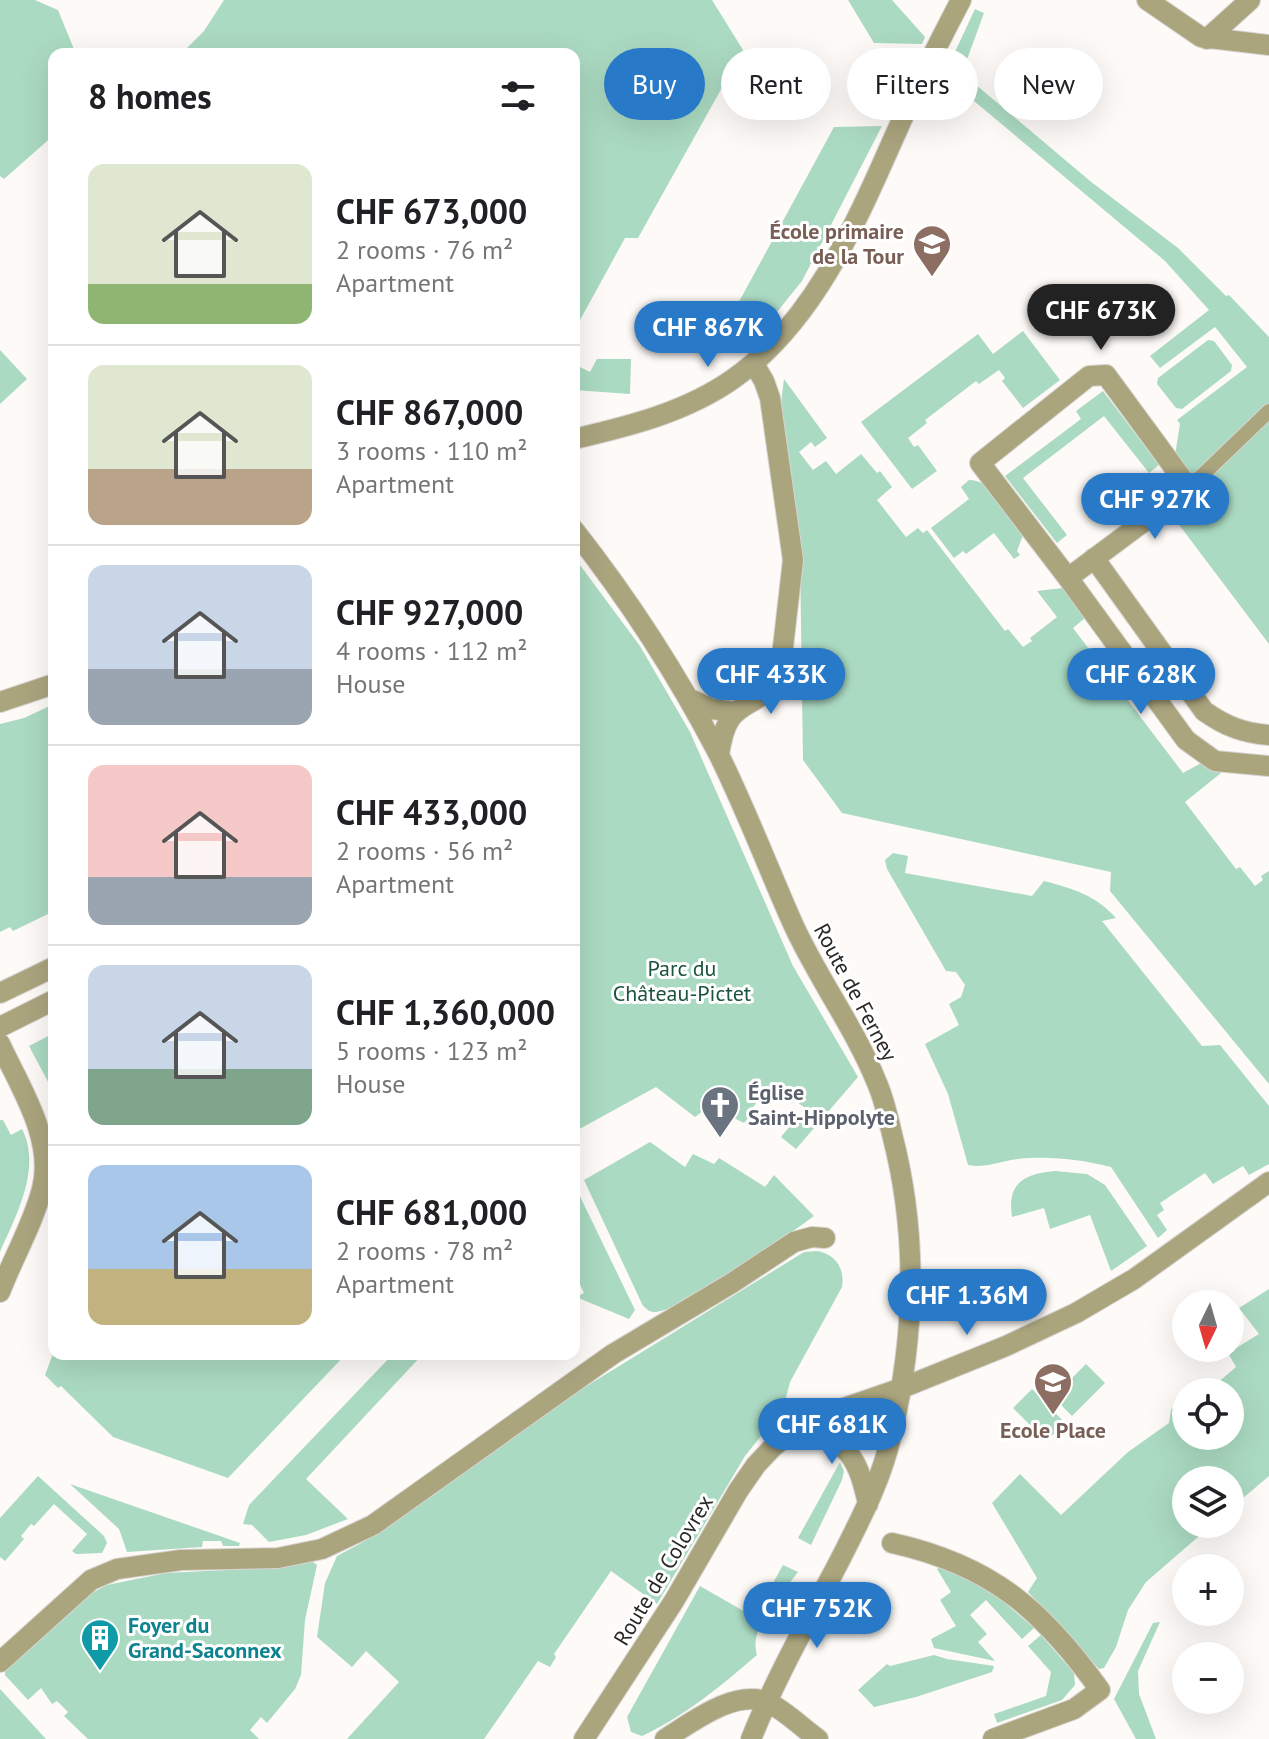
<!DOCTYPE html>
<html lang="en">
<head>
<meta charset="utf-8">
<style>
	body { margin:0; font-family:"PT Sans",sans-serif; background:#f6f6f6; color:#202124; height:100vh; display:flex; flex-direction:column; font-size:30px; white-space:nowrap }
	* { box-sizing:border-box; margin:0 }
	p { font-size:26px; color:#757577 }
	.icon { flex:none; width:44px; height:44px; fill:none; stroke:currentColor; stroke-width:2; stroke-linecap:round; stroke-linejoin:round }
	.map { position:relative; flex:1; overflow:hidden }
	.panel { position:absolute; left:48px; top:48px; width:532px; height:1312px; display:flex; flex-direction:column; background:#fff; border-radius:16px; box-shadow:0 8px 32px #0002 }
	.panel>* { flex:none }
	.banner { position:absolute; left:604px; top:48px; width:544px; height:72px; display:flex; gap:16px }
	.needle { width:52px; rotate:185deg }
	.controls { position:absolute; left:1172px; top:1290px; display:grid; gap:16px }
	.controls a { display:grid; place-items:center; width:72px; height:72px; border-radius:50%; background:#fff; box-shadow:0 8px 32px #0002; font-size:40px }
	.price { position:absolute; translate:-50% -68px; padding:0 18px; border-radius:28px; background:#2879c8; color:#fff; font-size:26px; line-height:52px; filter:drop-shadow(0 2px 4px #0008) }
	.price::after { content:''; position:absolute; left:50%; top:48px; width:24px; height:18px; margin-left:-12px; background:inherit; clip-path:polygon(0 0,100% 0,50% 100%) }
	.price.on { background:#222; color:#fff }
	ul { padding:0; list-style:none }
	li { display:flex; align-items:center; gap:24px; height:200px; padding:0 40px }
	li+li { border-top:2px solid #e0e0e0 }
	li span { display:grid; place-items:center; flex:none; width:224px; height:160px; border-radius:16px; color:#555 }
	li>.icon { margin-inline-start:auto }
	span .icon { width:96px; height:96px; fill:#fffc; stroke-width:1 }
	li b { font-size:34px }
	h2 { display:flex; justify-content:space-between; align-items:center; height:96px; padding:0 40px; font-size:34px }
	.pill { padding:0 28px; border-radius:36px; background:#fff; box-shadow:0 8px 32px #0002; font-size:28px; line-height:72px }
	.pill.on { background:#2879c8; color:#fff }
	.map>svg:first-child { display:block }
	.green { fill:#abdac2 }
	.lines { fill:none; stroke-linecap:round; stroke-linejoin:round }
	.pedestrian-casing { stroke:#d7d4d2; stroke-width:16 }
	.minor-casing { stroke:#d7d4d2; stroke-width:22 }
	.tertiary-casing { stroke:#d7d4d2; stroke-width:22 }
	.pedestrian { stroke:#aba57e; stroke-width:14 }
	.minor { stroke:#aba57e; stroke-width:20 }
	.tertiary { stroke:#aba57e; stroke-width:20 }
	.labels { text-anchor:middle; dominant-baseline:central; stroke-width:6; stroke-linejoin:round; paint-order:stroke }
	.education-label { font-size:22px; font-weight:bold; fill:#785e54; stroke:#fff; text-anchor:end }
	.park-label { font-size:22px; fill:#1b543c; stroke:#fff }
	.street-label { font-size:22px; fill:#2a2928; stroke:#fff }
	.worship-label { font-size:22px; font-weight:bold; fill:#5b616d; stroke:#fff; text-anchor:start }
	.culture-label { font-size:22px; font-weight:bold; fill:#0d838f; stroke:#fff; text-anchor:start }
</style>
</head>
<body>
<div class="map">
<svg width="1269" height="1739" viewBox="0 0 1269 1739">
	<rect width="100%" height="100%" fill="#fdfaf7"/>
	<!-- green -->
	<path class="green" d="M0 0H35L58 10 76 54H54V135L4 179 0 176Z
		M224 0H712L743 50 638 238H625L574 331V54H185L183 52 204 31Z
		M848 0H892L925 37 922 44 874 43Z
		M975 9 984 13 962 73 1090 181 1178 248 1226 296 1229 295 1269 337V644L1177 522 1206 499 1175 455 1180 424 1177 420 1247 367 1215 327 1160 368 1150 356 1209 310 1165 261 974 101 947 69Z
		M882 126 802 281 760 333H722L834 127Z
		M1023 331 1060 380 1023 408 1002 381 1005 378 999 370 979 384 976 381 925 420 927 423 908 438 914 447 918 445 937 471 912 489 861 422 978 334 993 354Z
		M1208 340 1214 341 1232 365 1231 371 1182 409 1176 408 1157 384 1158 378Z
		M0 350 27 379 0 404Z
		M597 359H631L630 394 574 390V364L590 372Z
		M784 379 827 438 815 447 811 442 799 452 813 470 826 461 836 474 861 454 877 473 880 471 892 487 877 500 906 537 918 528 923 533 927 530 1005 631 1008 629 1023 647 1032 641 1030 638 1057 617 1037 591 1063 588 1085 618 1073 628 1183 773 1203 762 1217 768 1221 773 1185 802 1236 869 1240 867 1255 886 1263 880 1261 876 1269 871V1084L1110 891 1111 872 842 813 803 760 800 557 780 410Z
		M1103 391 1159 465 1149 473 1104 416 1023 478 1067 535 1057 543 1005 476 1081 419 1076 411Z
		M969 480C993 479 1010 517 1023 535L1017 551 1020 555 1014 559 994 533 966 554 963 551 954 558 931 528 969 499 961 487Z
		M574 557 640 646 690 732 793 966 858 1077 796 1149 781 1137 794 1121 798 1124 809 1111 772 1083 750 1111 753 1113 744 1123 724 1113 726 1110 713 1103 695 1117 656 1087 574 1132Z
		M54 704V911L13 931 10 927 0 932V724L24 718Z
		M893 853 908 856 905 873 1032 896 1044 881C1072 888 1097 896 1116 918L1102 921 1202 1046 1220 1045 1269 1106V1164L1249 1175 1243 1166 1213 1184 1205 1173 1160 1203 1164 1210 1157 1215 1167 1230 1158 1238 1111 1167C1079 1159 1044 1155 1011 1160 995 1163 984 1168 968 1165L948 1094 925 1044 959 1025 949 1004 961 997 965 985 956 972 946 971 887 869 885 860Z
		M54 1033V1093L29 1046Z
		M0 1120H3L11 1135 22 1129C42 1168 16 1216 0 1252Z
		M650 1142 685 1167 693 1154 714 1164 719 1158 765 1187 774 1175 814 1216C788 1235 681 1313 654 1312 649 1312 647 1309 643 1306L584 1180Z
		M1055 1171 1087 1174 1105 1185 1147 1246 1111 1271 1090 1215 1050 1229 1044 1208 1012 1217C1007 1183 1023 1174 1055 1171Z
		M574 1184 635 1310 629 1319 576 1297 584 1293 574 1272Z
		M817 1251C836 1254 845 1269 842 1287L790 1382 781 1417 765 1431 745 1456 657 1604 611 1571 554 1654 556 1657 550 1667 538 1661 484 1739H347L399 1682 366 1651 352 1667 317 1637 325 1583 337 1556 365 1541 564 1400 804 1252Z
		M1269 1289V1476L1230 1509V1480H1186V1524H1213L1146 1582 1128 1610 1116 1647 1104 1668 1099 1669 1028 1592 1037 1578 992 1503 1020 1474 1061 1515 1128 1452 1169 1423 1171 1410 1183 1391 1186 1393V1436H1230V1392H1207L1236 1367 1228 1353 1259 1334 1239 1308Z
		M54 1351V1354H346L228 1478 113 1437 61 1386 58 1388 45 1375Z
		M393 1354H423L306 1479 348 1519 306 1535 269 1542 252 1525 243 1524 249 1505Z
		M1086 1364 1105 1383 1072 1416 1053 1397Z
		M1032 1389 1065 1423 1046 1441 1013 1408Z
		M840 1462 844 1471 842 1480 811 1545 798 1538Z
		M38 1476 104 1536 107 1543 102 1553 76 1554 72 1551 87 1534 54 1504 34 1526 31 1524 21 1536 24 1539 5 1561 0 1557V1518Z
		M70 1484 240 1543 239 1546H223L221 1541H203L202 1547 127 1552 119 1529Z
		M309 1559 317 1565 305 1620 301 1675 295 1689 267 1723 261 1717 250 1730 259 1739H88L64 1716 68 1712 57 1701 52 1704 41 1688 28 1700 5 1675V1670L88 1595 107 1585 166 1573 267 1568Z
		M783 1565 798 1572C782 1594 748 1626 757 1655 721 1686 685 1716 642 1736L631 1732 627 1717 700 1586 754 1617Z
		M942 1566 983 1584 1034 1628 1022 1639 986 1600 970 1615 987 1634 978 1642 995 1661 934 1648 931 1639 956 1626 940 1600 951 1592 937 1569Z
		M1160 1622 1138 1671 1139 1694 1156 1739H1136L1114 1699 1153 1623Z
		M1041 1635 1074 1673 1075 1685 1062 1700 997 1723 994 1714 1046 1696 1051 1672 1028 1646Z
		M934 1655 947 1659 994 1666 992 1672 916 1697 874 1707 858 1690 887 1664 890 1666Z
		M0 1689 46 1739H0Z"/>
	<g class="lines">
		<defs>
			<path id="pedestrian" d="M1189 488 1269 411"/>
			<path id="minor" d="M1147 0 1201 37 1269 45
				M1207 39 1250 0
				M1094 558 1204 711C1225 726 1243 733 1269 735
				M1068 578 1189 488 1106 375 1089 376 980 463 1068 578 1186 740 1215 761 1269 766
				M0 993 54 967
				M0 1027 54 1000
				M0 1044C20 1087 55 1140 42 1189 33 1224 13 1258 0 1292
				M892 1543C991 1565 1042 1609 1100 1690L1074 1709 993 1739
				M0 1662 91 1580 117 1569 181 1560 278 1558 322 1549 373 1525 613 1354 732 1283 794 1242 812 1237 825 1238
				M665 1739C691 1723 734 1689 767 1702 785 1710 802 1728 818 1739"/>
			<path id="tertiary" d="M574 439C630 426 686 412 733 379 820 318 862 208 904 115 922 76 941 38 961 0
				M574 530C629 600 677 674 718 753 746 809 768 868 793 924 818 979 855 1028 877 1083 884 1099 888 1117 892 1134 918 1234 915 1338 891 1437 881 1481 860 1520 840 1560 809 1619 776 1677 751 1739
				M688 698 712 709 734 712
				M0 702 54 684
				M719 755C727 699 745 714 779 682L793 560 770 398 764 381 754 364
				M790 1433C845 1435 857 1453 868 1504
				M584 1739 674 1601 738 1491 756 1465 773 1447 790 1433 821 1416 902 1388 1006 1346 1076 1313 1134 1279 1269 1182"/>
		</defs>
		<!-- pedestrian casing -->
		<use href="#pedestrian" class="pedestrian-casing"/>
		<!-- minor casing -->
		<use href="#minor" class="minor-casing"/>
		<!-- tertiary casing -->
		<use href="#tertiary" class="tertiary-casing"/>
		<!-- pedestrian -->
		<use href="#pedestrian" class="pedestrian"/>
		<!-- minor -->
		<use href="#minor" class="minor"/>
		<!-- tertiary -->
		<use href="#tertiary" class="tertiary"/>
	</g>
	<!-- icons -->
	<defs>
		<symbol id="school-pin" viewBox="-11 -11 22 30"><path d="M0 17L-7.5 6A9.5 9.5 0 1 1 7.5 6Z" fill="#8d6e63" stroke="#fff"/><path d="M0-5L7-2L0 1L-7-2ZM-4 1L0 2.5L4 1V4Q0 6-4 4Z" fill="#fff"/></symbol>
		<symbol id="church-pin" viewBox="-11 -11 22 30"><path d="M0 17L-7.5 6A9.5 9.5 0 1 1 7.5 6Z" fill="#6b7280" stroke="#fff"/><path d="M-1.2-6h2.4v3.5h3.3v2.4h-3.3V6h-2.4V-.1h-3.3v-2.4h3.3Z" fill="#fff"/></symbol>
		<symbol id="building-pin" viewBox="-11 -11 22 30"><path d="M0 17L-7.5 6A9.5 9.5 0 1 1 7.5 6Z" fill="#0f9aa8" stroke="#fff"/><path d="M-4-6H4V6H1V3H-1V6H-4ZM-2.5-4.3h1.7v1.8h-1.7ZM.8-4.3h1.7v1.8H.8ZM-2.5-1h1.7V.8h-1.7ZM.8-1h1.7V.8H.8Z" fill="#fff"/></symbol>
	</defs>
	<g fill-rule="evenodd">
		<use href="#school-pin" x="910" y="222" width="44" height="60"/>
		<use href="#church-pin" x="698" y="1083" width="44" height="60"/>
		<use href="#school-pin" x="1031" y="1360" width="44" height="60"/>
		<use href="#building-pin" x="78" y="1616" width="44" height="60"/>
	</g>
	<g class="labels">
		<!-- education labels -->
		<g class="education-label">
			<text x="904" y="231">École primaire<tspan x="904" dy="25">de la Tour</tspan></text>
			<text x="1053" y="1430" text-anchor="middle">Ecole Place</text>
		</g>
		<!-- park labels -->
		<g class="park-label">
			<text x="682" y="968">Parc du<tspan x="682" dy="25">Château-Pictet</tspan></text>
		</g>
		<!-- street labels -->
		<g class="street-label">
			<text transform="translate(856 992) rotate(62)">Route de Ferney</text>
			<text transform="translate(663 1570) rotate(-59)">Route de Colovrex</text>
		</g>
		<!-- worship labels -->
		<g class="worship-label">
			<text x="748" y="1092">Église<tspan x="748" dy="25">Saint-Hippolyte</tspan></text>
		</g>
		<!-- culture labels -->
		<g class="culture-label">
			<text x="128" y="1625">Foyer du<tspan x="128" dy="25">Grand-Saconnex</tspan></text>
		</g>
	</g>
</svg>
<div class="controls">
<a><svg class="needle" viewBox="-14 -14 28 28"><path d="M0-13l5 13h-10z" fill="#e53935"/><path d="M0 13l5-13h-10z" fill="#757577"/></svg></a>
<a><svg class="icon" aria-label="locate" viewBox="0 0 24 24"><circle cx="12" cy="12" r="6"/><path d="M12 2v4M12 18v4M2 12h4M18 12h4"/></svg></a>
<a><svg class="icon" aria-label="layers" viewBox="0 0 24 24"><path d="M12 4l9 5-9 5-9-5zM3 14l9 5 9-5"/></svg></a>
<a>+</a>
<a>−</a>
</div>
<b class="price on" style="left:1101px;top:352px">CHF 673K</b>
<b class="price" style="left:708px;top:369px">CHF 867K</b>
<b class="price" style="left:1155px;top:541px">CHF 927K</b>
<b class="price" style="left:771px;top:716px">CHF 433K</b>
<b class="price" style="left:1141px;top:716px">CHF 628K</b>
<b class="price" style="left:967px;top:1337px">CHF 1.36M</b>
<b class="price" style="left:832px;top:1466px">CHF 681K</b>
<b class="price" style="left:817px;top:1650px">CHF 752K</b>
<div class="banner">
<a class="pill on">Buy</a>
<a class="pill">Rent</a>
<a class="pill">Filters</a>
<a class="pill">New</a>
</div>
<section class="panel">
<h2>8 homes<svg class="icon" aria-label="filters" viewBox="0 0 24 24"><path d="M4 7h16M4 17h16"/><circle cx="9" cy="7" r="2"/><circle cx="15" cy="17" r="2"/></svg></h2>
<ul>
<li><span style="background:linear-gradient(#dfe7d0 75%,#8fb573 0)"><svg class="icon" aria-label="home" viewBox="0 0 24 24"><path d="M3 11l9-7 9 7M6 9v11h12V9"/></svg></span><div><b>CHF 673,000</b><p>2 rooms · 76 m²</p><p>Apartment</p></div></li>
<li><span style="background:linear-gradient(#dfe7d0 65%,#b9a48a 0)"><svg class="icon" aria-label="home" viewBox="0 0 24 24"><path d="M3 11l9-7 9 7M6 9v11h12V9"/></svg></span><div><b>CHF 867,000</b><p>3 rooms · 110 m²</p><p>Apartment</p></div></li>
<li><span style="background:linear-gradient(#c9d6e8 65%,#9aa5b1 0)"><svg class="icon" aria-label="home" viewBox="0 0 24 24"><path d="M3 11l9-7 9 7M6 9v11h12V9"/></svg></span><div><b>CHF 927,000</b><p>4 rooms · 112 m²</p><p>House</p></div></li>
<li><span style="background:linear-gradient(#f6c9c9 70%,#9aa5b1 0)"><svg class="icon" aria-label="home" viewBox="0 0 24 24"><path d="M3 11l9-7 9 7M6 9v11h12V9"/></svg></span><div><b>CHF 433,000</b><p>2 rooms · 56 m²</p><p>Apartment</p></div></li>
<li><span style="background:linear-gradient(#c9d6e8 65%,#7fa58c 0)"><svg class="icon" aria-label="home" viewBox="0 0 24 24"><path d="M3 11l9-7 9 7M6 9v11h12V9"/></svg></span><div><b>CHF 1,360,000</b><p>5 rooms · 123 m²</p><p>House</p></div></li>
<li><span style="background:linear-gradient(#a9c7e8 65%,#c2b280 0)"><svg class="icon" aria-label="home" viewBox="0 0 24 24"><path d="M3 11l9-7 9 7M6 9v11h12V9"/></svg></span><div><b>CHF 681,000</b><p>2 rooms · 78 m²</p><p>Apartment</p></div></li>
</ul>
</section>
</div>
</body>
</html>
